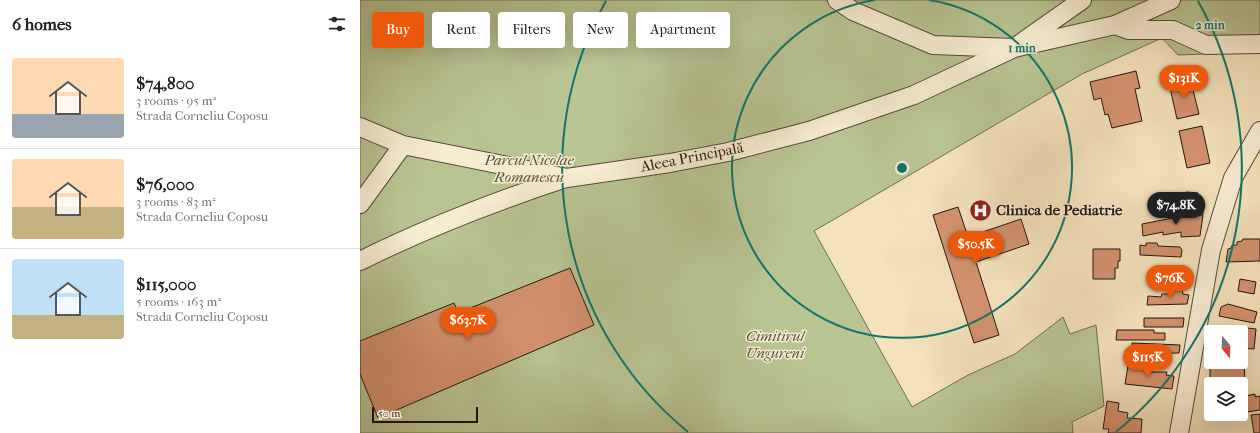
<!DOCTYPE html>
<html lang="en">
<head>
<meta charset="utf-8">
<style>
	body { margin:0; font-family:"IM FELL French Canon",serif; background:#f6f6f6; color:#202124; height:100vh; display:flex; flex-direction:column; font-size:15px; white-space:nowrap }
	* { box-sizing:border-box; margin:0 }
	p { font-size:13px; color:#757577 }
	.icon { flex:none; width:22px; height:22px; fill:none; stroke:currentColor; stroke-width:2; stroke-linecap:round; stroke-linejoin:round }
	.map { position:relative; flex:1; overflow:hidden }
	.sheet { display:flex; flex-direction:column; background:#fff; width:360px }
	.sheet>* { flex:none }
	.top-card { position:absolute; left:12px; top:12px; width:380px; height:36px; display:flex; gap:8px }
	.needle { width:26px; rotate:161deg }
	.tools { position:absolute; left:844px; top:325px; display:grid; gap:8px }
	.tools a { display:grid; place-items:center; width:44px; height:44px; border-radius:4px; background:#fff; box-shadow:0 4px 16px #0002; font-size:20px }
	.scale { position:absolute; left:12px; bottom:10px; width:106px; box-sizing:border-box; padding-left:4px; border:2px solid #211710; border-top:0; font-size:11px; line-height:14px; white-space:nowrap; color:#211710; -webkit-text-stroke:3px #f8ecd4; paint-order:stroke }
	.price { position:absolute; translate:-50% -34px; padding:0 9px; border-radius:14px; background:#ea580c; color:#fff; font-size:13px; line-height:26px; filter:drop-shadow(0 1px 2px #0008) }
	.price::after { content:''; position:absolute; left:50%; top:24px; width:12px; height:9px; margin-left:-6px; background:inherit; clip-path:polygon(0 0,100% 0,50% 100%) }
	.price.selected { background:#222; color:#fff }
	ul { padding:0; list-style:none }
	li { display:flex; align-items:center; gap:12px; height:100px; padding:0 12px }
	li+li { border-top:1px solid #e0e0e0 }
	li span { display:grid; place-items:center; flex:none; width:112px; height:80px; border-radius:4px; color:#555 }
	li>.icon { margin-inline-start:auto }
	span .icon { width:48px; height:48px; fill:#fffc; stroke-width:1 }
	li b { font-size:17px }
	h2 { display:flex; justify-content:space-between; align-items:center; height:48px; padding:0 12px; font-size:17px }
	.chip { padding:0 14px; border-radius:4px; background:#fff; box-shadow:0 4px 16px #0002; font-size:14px; line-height:36px }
	.chip.selected { background:#ea580c; color:#fff }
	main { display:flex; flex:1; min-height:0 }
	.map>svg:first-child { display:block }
	.green { fill:#b9c493; stroke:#6d6e52 }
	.building { fill:#d4926e; stroke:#211710 }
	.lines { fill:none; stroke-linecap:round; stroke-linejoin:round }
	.minor-casing { stroke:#564a3b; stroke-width:20 }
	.minor { stroke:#f8ecd4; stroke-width:18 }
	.ring { fill:none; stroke:#0f766e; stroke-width:2 }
	.labels { text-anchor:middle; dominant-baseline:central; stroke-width:3; stroke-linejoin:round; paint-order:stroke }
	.street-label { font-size:15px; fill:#211710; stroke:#f8ecd4 }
	.park-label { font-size:15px; font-style:italic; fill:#56543e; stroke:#f8ecd4 }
	.poi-label { font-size:15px; font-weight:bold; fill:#211710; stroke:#f8ecd4; text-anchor:start }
	.centre { fill:#0f766e; stroke:#f8ecd4; stroke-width:2 }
	.ring-label { font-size:12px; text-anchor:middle; font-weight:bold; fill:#0f766e; stroke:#f8ecd4; stroke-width:3; stroke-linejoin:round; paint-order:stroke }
</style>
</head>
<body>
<main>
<section class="sheet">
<h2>6 homes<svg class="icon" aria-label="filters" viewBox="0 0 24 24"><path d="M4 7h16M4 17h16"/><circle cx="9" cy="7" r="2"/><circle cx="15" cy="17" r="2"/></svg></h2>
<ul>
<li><span style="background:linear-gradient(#ffd9b3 70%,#9aa5b1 0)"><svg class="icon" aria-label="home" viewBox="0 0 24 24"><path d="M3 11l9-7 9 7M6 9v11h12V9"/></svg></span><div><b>$74,800</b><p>3 rooms · 95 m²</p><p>Strada Corneliu Coposu</p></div></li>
<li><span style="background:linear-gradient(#ffd9b3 60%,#c2b280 0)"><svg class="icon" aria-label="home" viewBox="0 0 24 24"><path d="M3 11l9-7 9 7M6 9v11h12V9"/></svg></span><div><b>$76,000</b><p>3 rooms · 83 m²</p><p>Strada Corneliu Coposu</p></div></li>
<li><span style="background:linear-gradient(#bfe0f5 70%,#c2b280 0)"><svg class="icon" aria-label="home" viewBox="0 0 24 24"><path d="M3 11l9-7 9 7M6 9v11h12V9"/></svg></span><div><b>$115,000</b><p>5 rooms · 163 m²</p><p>Strada Corneliu Coposu</p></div></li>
</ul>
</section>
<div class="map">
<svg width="900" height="433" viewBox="0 0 900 433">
	<rect width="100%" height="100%" fill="#f4e2bd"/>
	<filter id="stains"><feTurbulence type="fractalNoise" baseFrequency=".005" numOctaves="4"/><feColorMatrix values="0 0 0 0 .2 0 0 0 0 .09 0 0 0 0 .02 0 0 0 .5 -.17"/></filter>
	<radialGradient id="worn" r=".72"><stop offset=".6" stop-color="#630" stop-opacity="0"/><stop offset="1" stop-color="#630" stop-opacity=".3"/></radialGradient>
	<!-- green -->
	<path class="green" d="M0 0H900V52L818 55 802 38 722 74 454 231 552 407 608 375 655 354 703 317 710 334 736 325 744 406 712 422 713 433H0Z"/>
	<!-- building -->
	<path class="building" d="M776 71 780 88 775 89 782 121 752 128 748 114 745 115 741 98 734 100 730 82Z
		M830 78 839 114 817 119 809 83Z
		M842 126 850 163 827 168 819 131Z
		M826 192 838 193V205H843V214L818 215V208H815L814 194 826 193Z
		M598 207 608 237 661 219 669 244 616 262 639 335 614 343 573 215Z
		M843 215 840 236 821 237V232L803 235V232L783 236 782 224 818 217Z
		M883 239H900V261L866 262 868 249 871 248 872 245H877V242L882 241Z
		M786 243H797L798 246 820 247 822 250 821 257 780 255V245L786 246Z
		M733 249H760V261H758V268H755V279H733Z
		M210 268 234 325 18 418 0 374V341L94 303 98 313Z
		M880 279 896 282 894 294 878 291Z
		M811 289H822L823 294 829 295 827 304 787 305 788 296 801 297 802 294H810Z
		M868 304 897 312 894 323 859 316 861 307Z
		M784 318H824L823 327H784Z
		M879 327 896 329 894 349 881 348V332H869H878Z
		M757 330H794V333H805V340H756Z
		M772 343 820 345 819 353 772 354Z
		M881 359H884L885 381 877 384H851L850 388V368L861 367V362H881Z
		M768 366 787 368 786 372H807L806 375 814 376 812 389 765 384Z
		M895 394V397L900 396V410L881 413V397Z
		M747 401 759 403 758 411 768 413 767 418 782 419 781 433H748L749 429H743Z
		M900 414V433H894L891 415Z"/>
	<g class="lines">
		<defs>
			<path id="minor" d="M477 0 493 11 573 45 654 48 722 0
				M755 25 769 30H813L846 45 900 44
				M0 127 43 145 207 178 310 163 368 152 449 131 554 95 654 48 755 25 811 0
				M0 204 43 145
				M0 261C66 228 136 201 206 178
				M819 433 851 250 873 178 900 131"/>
		</defs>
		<!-- minor casing -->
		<use href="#minor" class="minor-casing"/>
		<!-- minor -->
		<use href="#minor" class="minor"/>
	</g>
	<!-- distance rings -->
	<g class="ring">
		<path d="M569 0A170 170 0 1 1 515 0"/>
		<path d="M328 432A340 340 0 0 1 246 1M838 1A340 340 0 0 1 756 432"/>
	</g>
	<!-- icons -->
	<defs>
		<symbol id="hospital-disc" viewBox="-11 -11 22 22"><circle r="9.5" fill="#8f2418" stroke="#f8ecd4"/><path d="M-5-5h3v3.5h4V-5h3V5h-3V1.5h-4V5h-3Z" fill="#fff"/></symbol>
	</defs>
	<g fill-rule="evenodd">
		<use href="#hospital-disc" x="608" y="198" width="25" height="25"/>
	</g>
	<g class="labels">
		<!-- street labels -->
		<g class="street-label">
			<text transform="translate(332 157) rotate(-11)">Aleea Principală</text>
		</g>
		<!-- park labels -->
		<g class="park-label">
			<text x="169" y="160">Parcul Nicolae<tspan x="169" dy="17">Romanescu</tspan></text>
			<text x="415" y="336">Cimitirul<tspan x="415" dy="17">Ungureni</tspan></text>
		</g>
		<!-- poi labels -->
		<g class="poi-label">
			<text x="636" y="210">Clinica de Pediatrie</text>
		</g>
	</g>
	<circle cx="542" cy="168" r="6" class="centre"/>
	<g class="ring-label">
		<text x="850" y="29">2 min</text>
		<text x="662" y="52">1 min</text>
	</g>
	<rect width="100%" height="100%" filter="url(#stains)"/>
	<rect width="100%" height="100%" fill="url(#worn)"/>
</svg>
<div class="tools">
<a><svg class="needle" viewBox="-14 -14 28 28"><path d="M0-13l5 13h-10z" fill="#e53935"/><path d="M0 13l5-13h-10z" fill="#757577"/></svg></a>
<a><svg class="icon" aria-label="layers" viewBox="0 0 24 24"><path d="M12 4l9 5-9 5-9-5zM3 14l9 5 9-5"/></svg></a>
</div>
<div class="scale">50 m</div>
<b class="price" style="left:824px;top:99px">$131K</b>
<b class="price selected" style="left:816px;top:226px">$74.8K</b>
<b class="price" style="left:616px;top:265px">$50.5K</b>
<b class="price" style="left:810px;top:299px">$76K</b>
<b class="price" style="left:108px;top:341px">$63.7K</b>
<b class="price" style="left:788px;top:378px">$115K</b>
<div class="top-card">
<a class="chip selected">Buy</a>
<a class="chip">Rent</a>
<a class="chip">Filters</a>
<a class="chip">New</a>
<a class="chip">Apartment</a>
</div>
</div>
</main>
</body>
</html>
